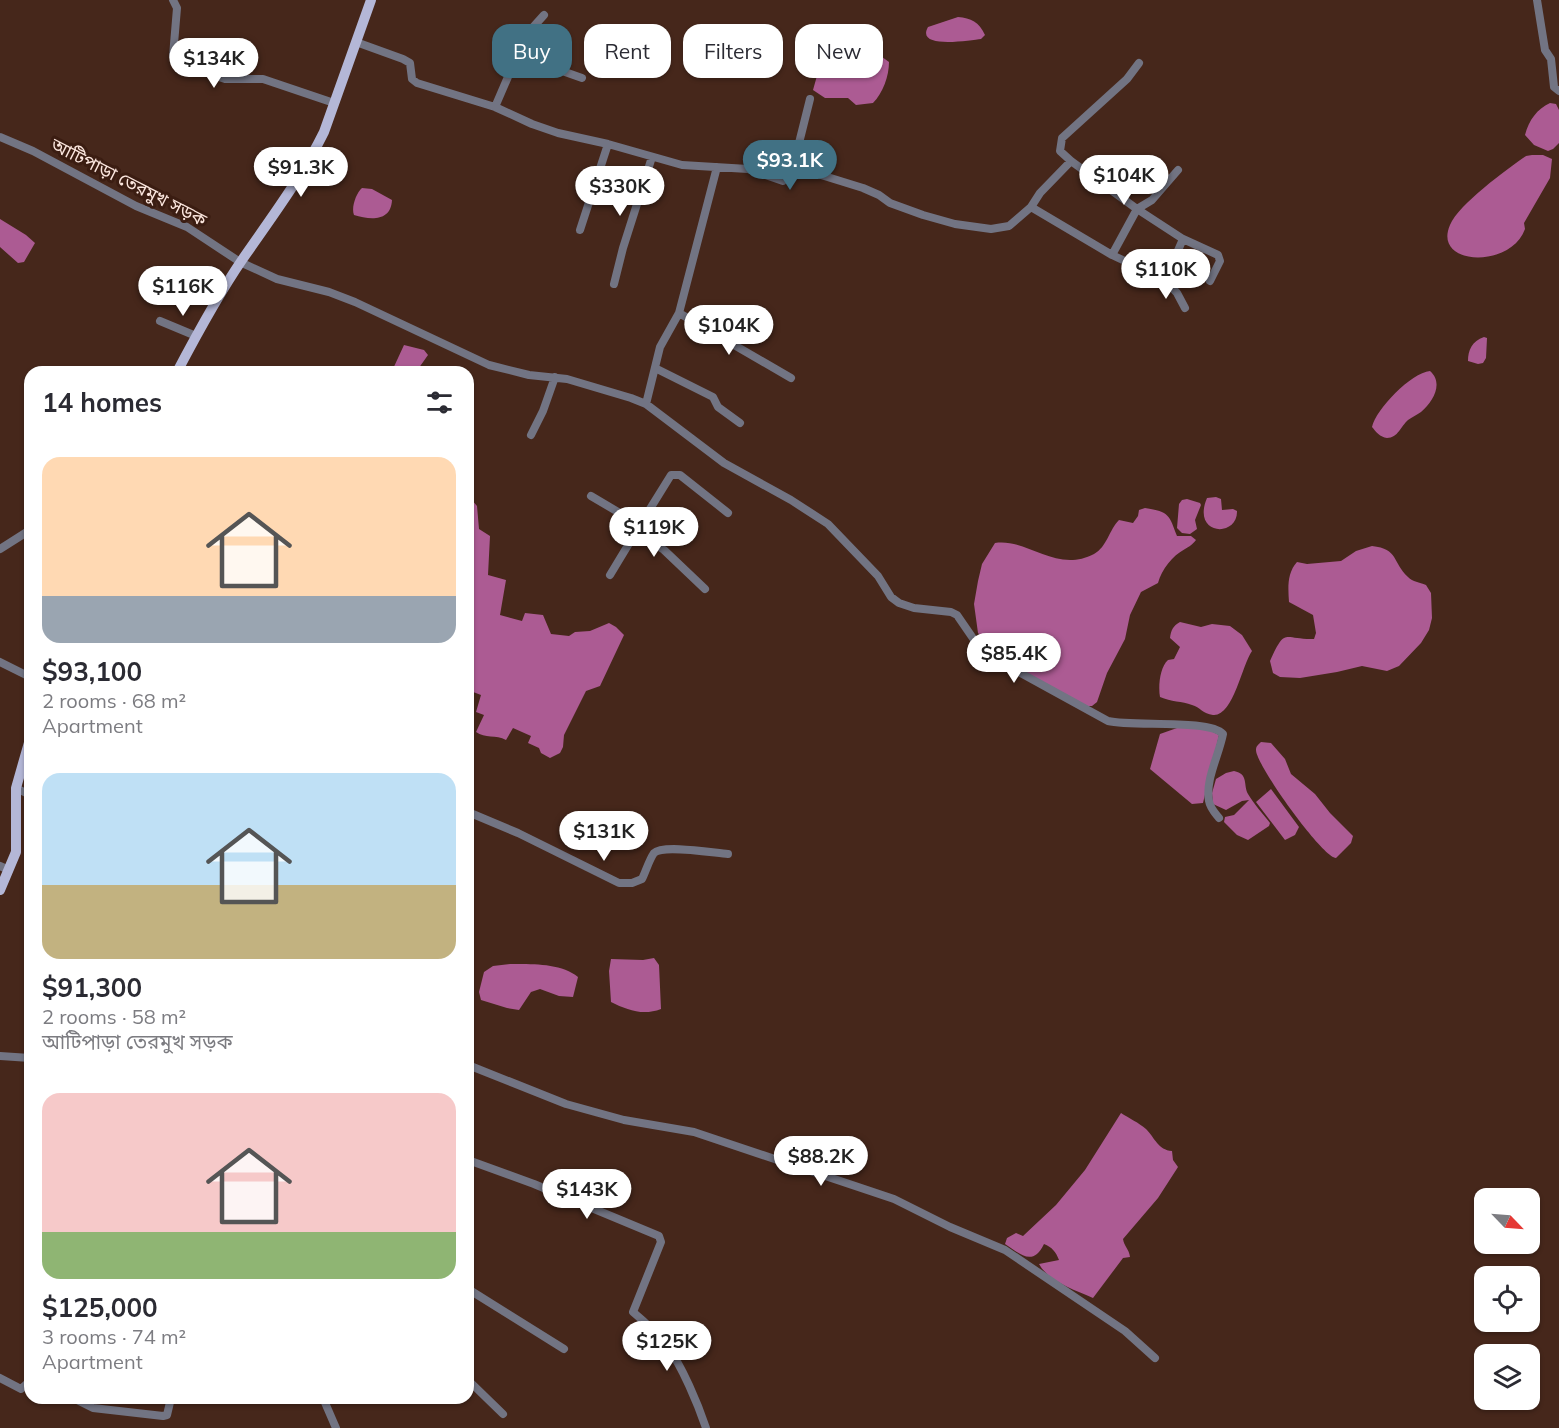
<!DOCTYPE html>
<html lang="en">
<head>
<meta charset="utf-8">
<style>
	body { margin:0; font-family:Mulish,"Noto Sans Bengali",sans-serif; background:#f7f7f7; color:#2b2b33; height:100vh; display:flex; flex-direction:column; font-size:22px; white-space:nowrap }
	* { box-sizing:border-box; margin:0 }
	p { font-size:20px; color:#7c7c81 }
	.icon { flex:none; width:33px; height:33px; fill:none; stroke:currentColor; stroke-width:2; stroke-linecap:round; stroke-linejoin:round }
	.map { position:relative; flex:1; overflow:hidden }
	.details { position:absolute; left:24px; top:366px; width:450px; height:1038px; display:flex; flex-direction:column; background:#fff; border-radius:18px; box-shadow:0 2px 4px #0004 }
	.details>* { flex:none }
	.guide { position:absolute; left:492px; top:24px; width:570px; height:54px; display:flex; gap:12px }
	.needle { width:39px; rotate:115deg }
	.controls { position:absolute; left:1474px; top:1188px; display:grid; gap:12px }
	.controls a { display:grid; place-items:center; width:66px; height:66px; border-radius:12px; background:#fff; box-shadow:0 2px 4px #0004; font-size:30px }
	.price { position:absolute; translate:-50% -51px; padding:0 14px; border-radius:21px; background:#fff; color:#222; font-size:20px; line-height:39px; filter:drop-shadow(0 2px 3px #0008) }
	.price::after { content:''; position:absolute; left:50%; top:36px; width:18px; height:14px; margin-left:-9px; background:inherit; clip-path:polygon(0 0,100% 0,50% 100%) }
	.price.selected { background:#417184; color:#fff }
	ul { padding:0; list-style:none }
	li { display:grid; align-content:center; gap:12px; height:318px; padding:0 18px }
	li span { display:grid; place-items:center; height:186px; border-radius:18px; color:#555 }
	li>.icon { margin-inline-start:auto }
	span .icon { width:108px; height:108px; fill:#fffc; stroke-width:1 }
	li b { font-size:26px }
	h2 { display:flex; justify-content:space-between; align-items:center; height:72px; padding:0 18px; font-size:26px }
	.pill { padding:0 21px; border-radius:18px; background:#fff; box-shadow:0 2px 4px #0004; font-size:21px; line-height:54px }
	.pill.selected { background:#417184; color:#fff }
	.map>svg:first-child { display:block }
	.water { fill:#ac5b93 }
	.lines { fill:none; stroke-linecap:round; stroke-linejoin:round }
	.minor { stroke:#727483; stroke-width:8 }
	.major { stroke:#b4b7d7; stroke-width:10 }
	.labels { text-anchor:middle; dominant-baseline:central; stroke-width:6; stroke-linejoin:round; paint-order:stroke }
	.street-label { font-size:18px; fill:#fce7df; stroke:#3b1d12 }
</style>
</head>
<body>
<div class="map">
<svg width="1559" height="1428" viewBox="0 0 1559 1428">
	<rect width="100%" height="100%" fill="#46271b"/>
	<!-- water -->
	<path class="water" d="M958 17C971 18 979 22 985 35L981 39C971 40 915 50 928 27Z
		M834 34 867 46 889 62C889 76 883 93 873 103L856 105 848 98H825L813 90 820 65 831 36Z
		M1550 103 1556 104 1559 110V143L1553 149 1548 151 1534 145 1525 135C1529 120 1537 109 1550 103Z
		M1532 155H1543L1552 159 1550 178 1524 223 1525 229C1511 269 1432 266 1450 225 1459 204 1506 170 1526 156Z
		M362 188 372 189 392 200C391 222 370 220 354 215 351 208 356 193 362 188Z
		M0 219 26 235 35 243 24 262 18 263 0 247Z
		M1484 337 1487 338 1486 358 1483 363 1478 364 1468 361C1468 350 1472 341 1484 337Z
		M404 345 424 350 428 355 416 372 392 371Z
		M1430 371C1444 383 1433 402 1421 412 1417 415 1412 417 1408 420 1401 426 1398 438 1387 438 1380 437 1376 432 1372 427 1376 409 1411 373 1430 371Z
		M1216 497 1221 499 1222 510 1233 509 1237 511C1238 538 1191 536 1207 498Z
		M471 499 477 506 479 529 490 536 488 575 506 580 500 615 522 621 525 613 543 615 551 634 569 636 575 632 590 631 609 623 616 627 624 635 600 686 586 691 564 735 563 747 560 753 550 758 541 753 539 748 528 743 531 736 513 728 506 740C496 734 485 739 476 732L484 715 476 712 481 695 468 690V528Z
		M1187 499 1200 503 1201 505 1195 520 1197 529 1190 534 1182 533 1177 528 1179 504 1182 500Z
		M1145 508C1170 512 1169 515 1177 536H1191L1196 540C1192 545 1190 546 1185 549 1172 556 1162 569 1158 583L1141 592 1130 615 1125 639 1107 673 1097 702 1092 706H1087L999 658 978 633 974 604 978 581 982 564 995 543C1028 538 1056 574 1094 554 1107 547 1109 530 1119 520L1133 523 1138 516 1139 510Z
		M1372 546C1399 549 1392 562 1408 577 1413 582 1419 582 1426 585L1431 593 1432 618 1429 630 1421 643 1399 666 1387 671 1362 666 1337 672 1300 678 1280 677 1273 673 1270 661C1286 626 1283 640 1314 639L1316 633 1313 615 1289 602C1288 588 1287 573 1297 562L1307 564 1341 561 1356 551Z
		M1180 622 1201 627 1212 624 1230 626 1242 635 1252 651C1242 665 1233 717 1213 715 1203 714 1200 707 1192 705 1182 701 1171 702 1160 697 1158 686 1160 667 1168 660L1174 659 1180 647 1170 638C1171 630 1173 626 1180 622Z
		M1177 728H1205L1219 735 1203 803 1192 804 1150 769 1160 734Z
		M1261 742 1271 743 1285 759 1291 774 1315 794 1330 813 1353 836 1351 843 1336 858C1322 857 1256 765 1256 750 1256 746 1258 745 1261 742Z
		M1234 771C1249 774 1243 785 1248 794 1254 804 1263 814 1270 823L1269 826 1248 840 1237 835 1224 822 1225 817 1234 815 1249 800 1242 801 1226 810 1213 804 1212 793 1216 779 1226 773Z
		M1271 789 1299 827 1295 835 1285 840 1256 802Z
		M654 958 659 965 661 1009C643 1016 627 1010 611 1002L609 971 611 959 643 960Z
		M510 964C532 964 561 963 578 977L573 997 559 996 540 989 531 992 519 1010 507 1008 481 1000 479 992 484 972 493 966Z
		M1121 1113C1129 1118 1139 1123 1146 1129 1155 1138 1158 1150 1172 1151L1173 1160 1178 1167 1158 1198 1123 1239C1124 1246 1129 1249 1130 1257L1123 1258 1093 1298C1075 1290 1049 1282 1039 1264L1059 1260C1056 1252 1052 1247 1044 1244 1033 1267 1020 1254 1005 1244L1007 1238 1016 1233 1023 1236 1056 1205 1085 1170Z"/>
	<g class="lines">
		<!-- minor -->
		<path class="minor" d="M173 0 177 8 173 56 176 63 225 79H263L334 103
			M1537 0 1545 50 1551 59 1554 87 1559 91
			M356 42 403 59 410 63 412 79 417 83 495 107 532 124 558 133 608 144 682 165 748 169 783 181 794 163 821 175 863 188 879 195 890 203 923 215 955 224 991 229 1009 226 1031 207 1040 193 1071 161 1137 209 1152 200 1178 170
			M517 55 582 78
			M495 107 526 35 544 15
			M0 137 33 151 136 206 187 227 240 262 277 279 329 292 355 302 489 365 529 375 567 379 631 398 646 404 724 463 791 500 828 524 878 576 891 597 899 603 914 608 951 612 957 615 979 647 986 654 1108 721C1133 727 1209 719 1223 734 1219 755 1205 780 1209 801 1210 808 1215 813 1219 818
			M1071 161 1060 151 1062 138 1127 79 1139 63
			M794 163 810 99
			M1031 207 1112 255 1137 209 1183 239 1218 255 1220 261 1210 281
			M580 230 608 144
			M1112 255 1165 280 1183 239
			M1165 280 1177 293 1185 308
			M614 284 623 248 652 157
			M679 313 791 378
			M160 321 196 336
			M655 368 713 397 718 407 740 423
			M646 404 660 347 679 313 717 167
			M531 435 543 411 555 377
			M591 496 640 525 671 475H680L728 513
			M640 525 636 532 664 550 705 589
			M0 549 30 530
			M610 575 636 532
			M0 662 30 677
			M16 788 30 795
			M468 812 518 833 619 883H632L642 879C646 871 649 860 654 853 663 844 714 853 728 854
			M0 866 9 870
			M0 1056 30 1058
			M468 1065 566 1104 624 1120 694 1132 894 1199 950 1227 1005 1250 1125 1331 1155 1358
			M468 1160 534 1184 659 1236 661 1242 633 1312C645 1322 657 1333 667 1346 682 1366 698 1404 706 1428
			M468 1289 564 1349
			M0 1378 21 1389 30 1381
			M468 1380 503 1414
			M73 1398 93 1408 163 1416 167 1415 171 1398
			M323 1398 336 1428"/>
		<!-- major -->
		<path class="major" d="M177 372C197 334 218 295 242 260 271 218 302 177 324 132L371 0
			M0 890 16 852V788L30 739"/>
	</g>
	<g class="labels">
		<!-- street labels -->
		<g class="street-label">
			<text transform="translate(129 182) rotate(27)">আটিপাড়া তেরমুখ সড়ক</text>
		</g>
	</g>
</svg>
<div class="controls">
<a><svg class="needle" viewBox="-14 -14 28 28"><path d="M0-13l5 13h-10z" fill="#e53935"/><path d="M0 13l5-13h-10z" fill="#7c7c81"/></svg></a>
<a><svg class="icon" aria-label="locate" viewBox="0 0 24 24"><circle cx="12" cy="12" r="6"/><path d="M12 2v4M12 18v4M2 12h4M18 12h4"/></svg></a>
<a><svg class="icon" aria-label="layers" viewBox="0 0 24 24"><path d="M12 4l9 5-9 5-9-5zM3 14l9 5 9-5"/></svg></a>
</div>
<b class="price" style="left:214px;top:89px">$134K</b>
<b class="price selected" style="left:790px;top:191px">$93.1K</b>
<b class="price" style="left:301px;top:198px">$91.3K</b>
<b class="price" style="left:1124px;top:206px">$104K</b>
<b class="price" style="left:620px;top:217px">$330K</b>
<b class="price" style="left:1166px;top:300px">$110K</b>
<b class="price" style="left:183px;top:317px">$116K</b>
<b class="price" style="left:729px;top:356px">$104K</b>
<b class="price" style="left:654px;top:558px">$119K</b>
<b class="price" style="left:1014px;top:684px">$85.4K</b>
<b class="price" style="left:604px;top:862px">$131K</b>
<b class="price" style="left:821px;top:1187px">$88.2K</b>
<b class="price" style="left:587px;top:1220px">$143K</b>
<b class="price" style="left:667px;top:1372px">$125K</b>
<div class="guide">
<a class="pill selected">Buy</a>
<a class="pill">Rent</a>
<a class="pill">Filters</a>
<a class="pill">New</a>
</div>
<section class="details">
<h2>14 homes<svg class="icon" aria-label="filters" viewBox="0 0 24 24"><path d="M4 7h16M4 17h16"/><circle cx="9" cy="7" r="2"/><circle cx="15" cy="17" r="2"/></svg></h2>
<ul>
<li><span style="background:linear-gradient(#ffd9b3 75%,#9aa5b1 0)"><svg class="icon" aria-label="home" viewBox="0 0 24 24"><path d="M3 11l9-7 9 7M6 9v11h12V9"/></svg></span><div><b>$93,100</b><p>2 rooms · 68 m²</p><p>Apartment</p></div></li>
<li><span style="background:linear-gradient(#bfe0f5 60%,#c2b280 0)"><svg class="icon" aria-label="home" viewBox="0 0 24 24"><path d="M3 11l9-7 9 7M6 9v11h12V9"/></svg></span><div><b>$91,300</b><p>2 rooms · 58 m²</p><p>আটিপাড়া তেরমুখ সড়ক</p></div></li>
<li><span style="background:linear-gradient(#f6c9c9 75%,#8fb573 0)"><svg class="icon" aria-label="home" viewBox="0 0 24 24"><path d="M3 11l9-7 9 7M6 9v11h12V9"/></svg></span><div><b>$125,000</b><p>3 rooms · 74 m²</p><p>Apartment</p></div></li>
</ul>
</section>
</div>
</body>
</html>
